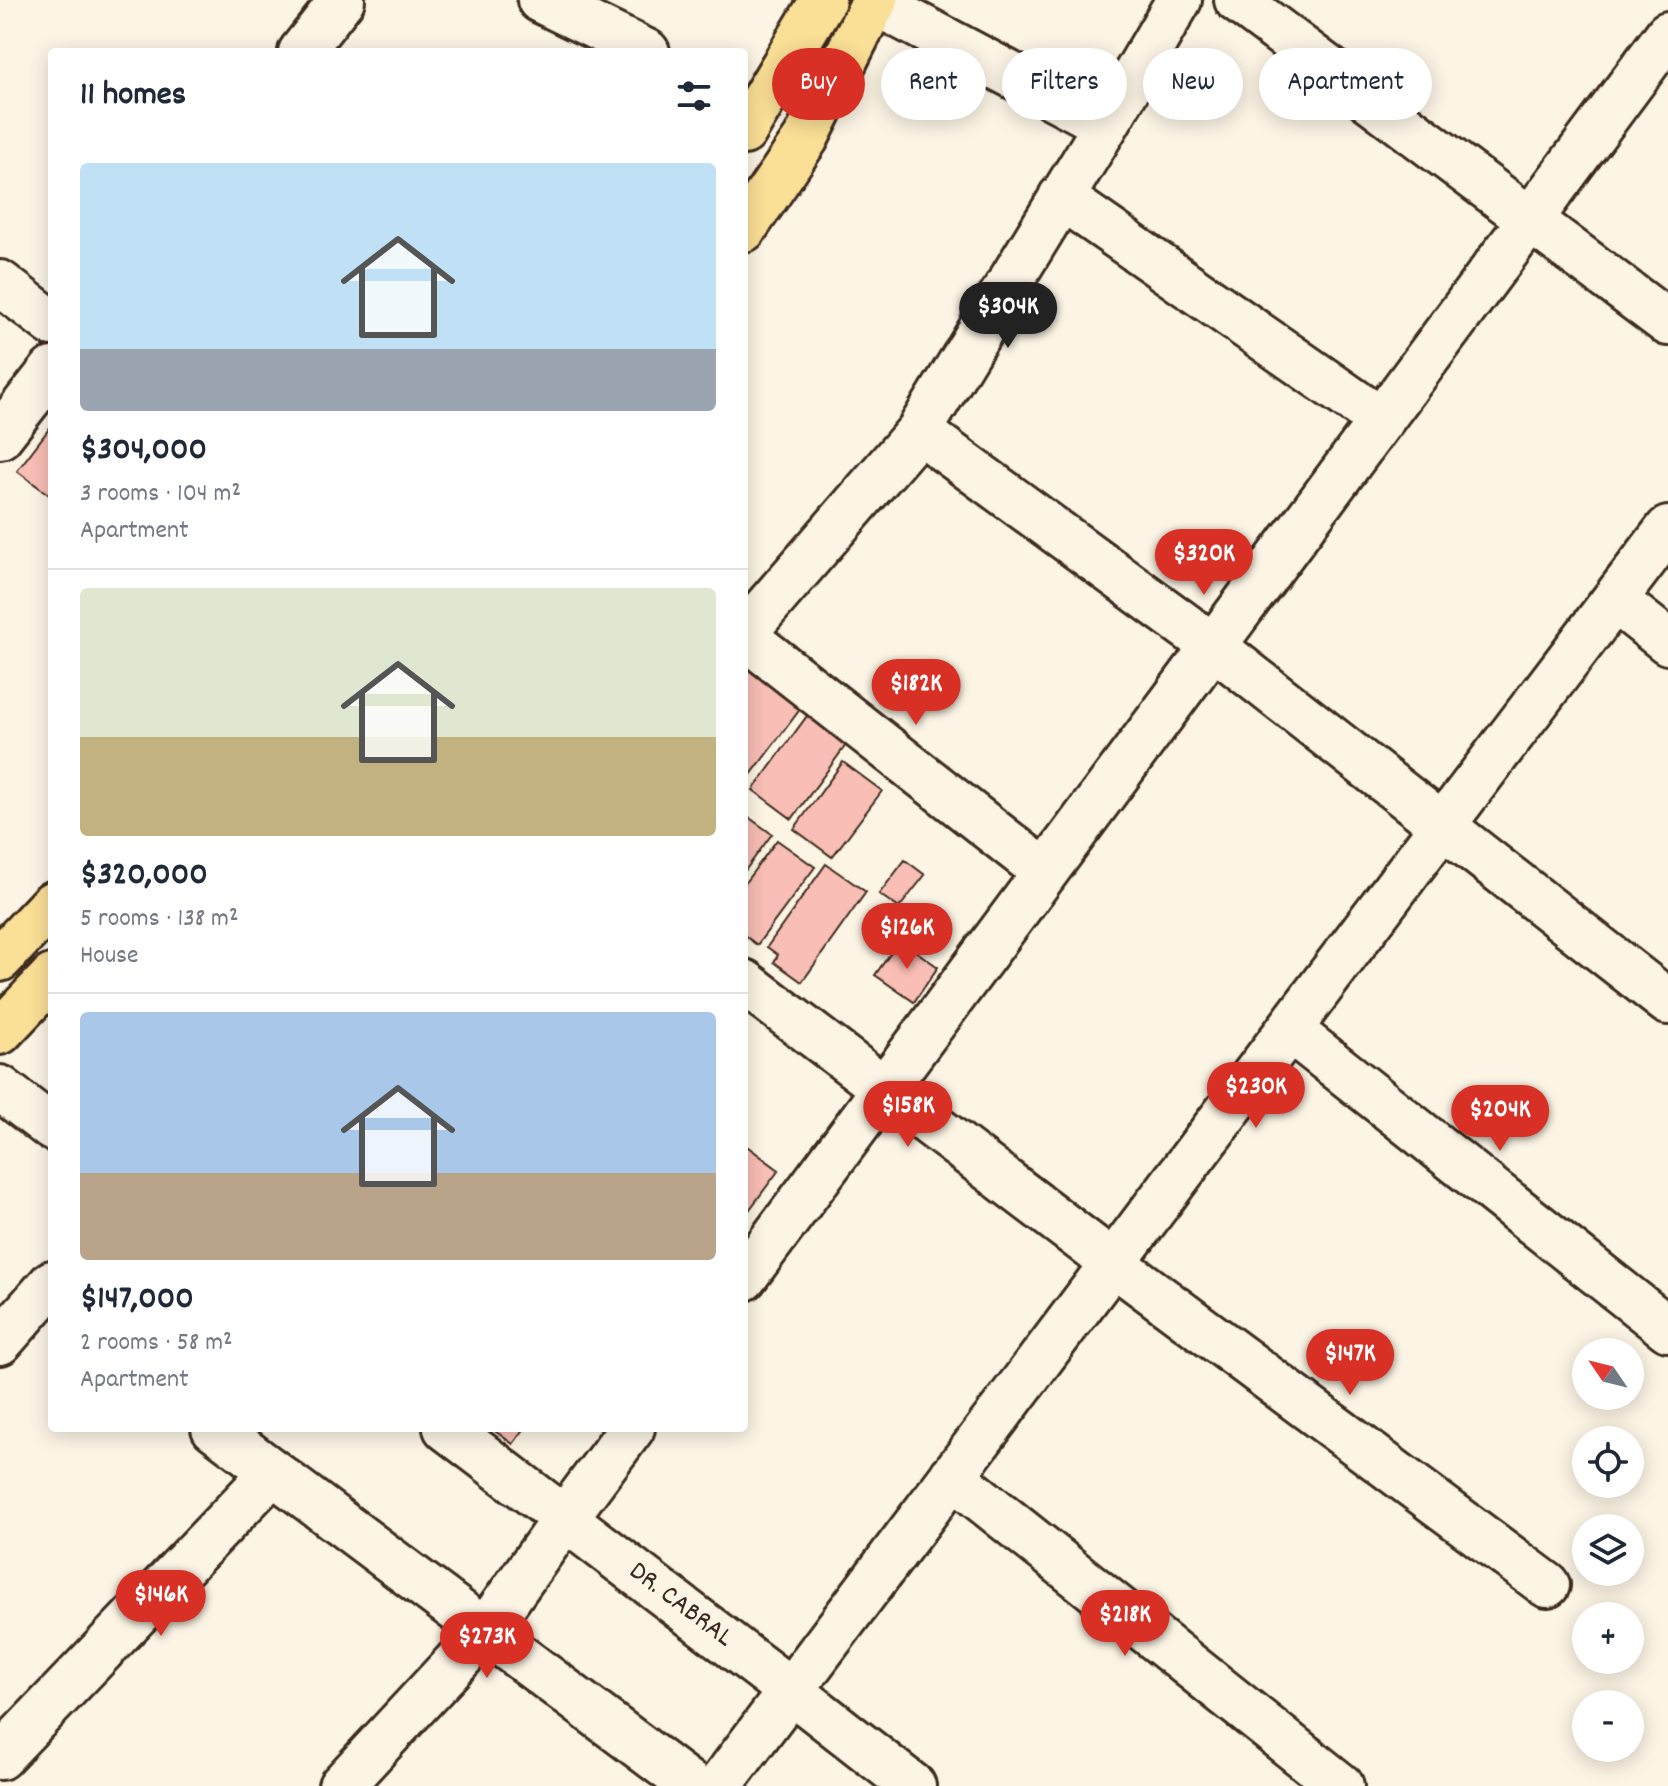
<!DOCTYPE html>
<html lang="en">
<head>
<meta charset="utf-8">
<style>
	body { margin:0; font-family:Dekko,sans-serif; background:#f2f2f3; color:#1f2937; height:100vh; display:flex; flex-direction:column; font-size:30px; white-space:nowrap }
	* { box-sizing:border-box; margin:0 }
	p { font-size:26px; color:#747a83 }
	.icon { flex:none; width:44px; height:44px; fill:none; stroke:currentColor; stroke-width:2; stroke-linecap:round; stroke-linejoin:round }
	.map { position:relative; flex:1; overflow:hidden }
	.drawer { position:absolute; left:48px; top:48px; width:700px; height:1384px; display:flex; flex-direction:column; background:#fff; border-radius:8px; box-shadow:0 4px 20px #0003 }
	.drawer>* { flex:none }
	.banner { position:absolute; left:772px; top:48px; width:760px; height:72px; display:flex; gap:16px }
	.needle { width:52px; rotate:305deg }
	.buttons { position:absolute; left:1572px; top:1338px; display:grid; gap:16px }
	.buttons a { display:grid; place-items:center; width:72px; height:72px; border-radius:50%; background:#fff; box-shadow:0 4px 20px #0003; font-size:40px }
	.price { position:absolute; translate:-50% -68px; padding:0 18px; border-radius:28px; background:#d93025; color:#fff; font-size:26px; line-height:52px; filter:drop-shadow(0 2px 4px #0008) }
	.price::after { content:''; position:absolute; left:50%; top:48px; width:24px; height:18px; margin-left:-12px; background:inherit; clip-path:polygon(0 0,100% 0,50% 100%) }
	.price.on { background:#222; color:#fff }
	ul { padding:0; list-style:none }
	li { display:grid; align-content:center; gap:16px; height:424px; padding:0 32px }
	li+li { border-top:2px solid #e0e1e3 }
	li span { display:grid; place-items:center; height:248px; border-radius:8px; color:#555 }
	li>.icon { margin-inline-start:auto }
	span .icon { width:144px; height:144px; fill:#fffc; stroke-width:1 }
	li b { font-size:34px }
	h2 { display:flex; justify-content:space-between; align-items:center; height:96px; padding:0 32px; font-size:34px }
	.chip { padding:0 28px; border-radius:36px; background:#fff; box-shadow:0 4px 20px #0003; font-size:28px; line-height:72px }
	.chip.on { background:#d93025; color:#fff }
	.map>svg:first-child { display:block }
	.building { fill:#f9beb5; stroke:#3b2a1e; stroke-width:2 }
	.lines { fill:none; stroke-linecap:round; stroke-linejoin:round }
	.minor-casing { stroke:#3b2a1e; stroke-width:50 }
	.major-casing { stroke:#3b2a1e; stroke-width:50 }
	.minor { stroke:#fcf5e5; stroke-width:44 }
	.major { stroke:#fadf96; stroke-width:44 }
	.labels { text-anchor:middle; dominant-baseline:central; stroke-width:6; stroke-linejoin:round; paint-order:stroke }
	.street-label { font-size:28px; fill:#3b2a1e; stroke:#fcf5e5 }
</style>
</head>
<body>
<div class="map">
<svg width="1668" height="1786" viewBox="0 0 1668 1786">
	<rect width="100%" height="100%" fill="#fcf5e5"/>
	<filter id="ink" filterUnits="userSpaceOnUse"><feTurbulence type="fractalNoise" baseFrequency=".0125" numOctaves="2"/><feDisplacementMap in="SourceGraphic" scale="16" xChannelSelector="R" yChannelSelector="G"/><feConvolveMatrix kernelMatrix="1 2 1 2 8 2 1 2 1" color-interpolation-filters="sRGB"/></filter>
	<g filter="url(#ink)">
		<!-- building -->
		<path class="building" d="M52 425V497L17 471Z
			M744 663 804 704 744 784Z
			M815 705 854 734 792 819 753 790Z
			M843 762 882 791 832 857 794 829Z
			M744 814 772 834 744 872Z
			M777 840 815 867 757 945 744 935V884Z
			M905 860 925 875 899 908 879 894Z
			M826 864 866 892 802 982 774 962 778 955 767 947Z
			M900 940 938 967 914 1002 875 975Z
			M744 1144 779 1170 744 1217Z
			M497 1428H525L513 1444 495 1431Z"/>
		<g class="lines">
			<defs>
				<path id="minor" d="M540 0 647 52
					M1237 0 1668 323
					M874 2 1106 125
					M301 52 342 0
					M1061 197 1381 420
					M0 283 52 323
					M919 431 1213 646 1668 1002
					M0 436 52 370
					M1615 600 1668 642
					M744 633 919 431 1106 125 1179 0
					M744 636 1045 872
					M744 982 1113 1263 1547 1585
					M1290 1030 1668 1329
					M0 1088 52 1128
					M744 1278 1668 34
					M0 1342 52 1283
					M214 1428 692 1786
					M446 1428 790 1690 913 1786
					M952 1476 1341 1786
					M0 1757 273 1472
					M341 1786 485 1631 565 1518 632 1428
					M719 1786 1443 825 1668 529"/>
				<path id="major" d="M744 132 823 0
					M744 229 806 138 875 0
					M0 959 52 904
					M0 1032 52 977"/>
			</defs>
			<!-- minor casing -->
			<use href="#minor" class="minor-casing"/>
			<!-- major casing -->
			<use href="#major" class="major-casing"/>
			<!-- minor -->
			<use href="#minor" class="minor"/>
			<!-- major -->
			<use href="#major" class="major"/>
		</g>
	</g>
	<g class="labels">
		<!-- street labels -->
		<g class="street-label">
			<text transform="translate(680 1606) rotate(37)">DR. CABRAL</text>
		</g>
	</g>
</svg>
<div class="buttons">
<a><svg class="needle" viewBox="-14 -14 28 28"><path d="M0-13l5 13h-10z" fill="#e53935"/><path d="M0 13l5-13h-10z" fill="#747a83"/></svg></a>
<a><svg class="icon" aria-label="locate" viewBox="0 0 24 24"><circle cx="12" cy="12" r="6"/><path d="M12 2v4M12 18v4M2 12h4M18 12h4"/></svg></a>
<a><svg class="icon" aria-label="layers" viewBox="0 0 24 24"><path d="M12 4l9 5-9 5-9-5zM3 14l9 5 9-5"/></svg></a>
<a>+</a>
<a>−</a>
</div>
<b class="price on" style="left:1008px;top:350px">$304K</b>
<b class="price" style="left:1204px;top:597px">$320K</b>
<b class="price" style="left:916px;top:727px">$182K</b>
<b class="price" style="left:907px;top:971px">$126K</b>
<b class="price" style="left:1256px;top:1130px">$230K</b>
<b class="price" style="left:908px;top:1149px">$158K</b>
<b class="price" style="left:1500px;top:1153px">$204K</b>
<b class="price" style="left:1350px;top:1397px">$147K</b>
<b class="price" style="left:161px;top:1638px">$146K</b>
<b class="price" style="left:1125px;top:1658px">$218K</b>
<b class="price" style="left:487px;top:1680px">$273K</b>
<div class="banner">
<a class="chip on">Buy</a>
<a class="chip">Rent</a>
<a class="chip">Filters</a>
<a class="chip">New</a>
<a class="chip">Apartment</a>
</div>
<section class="drawer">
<h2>11 homes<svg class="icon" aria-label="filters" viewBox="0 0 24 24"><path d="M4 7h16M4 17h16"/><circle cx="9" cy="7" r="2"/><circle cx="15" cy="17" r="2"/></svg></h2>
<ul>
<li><span style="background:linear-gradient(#bfe0f5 75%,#9aa5b1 0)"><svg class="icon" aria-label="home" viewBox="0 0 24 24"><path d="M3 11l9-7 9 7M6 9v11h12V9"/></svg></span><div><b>$304,000</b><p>3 rooms · 104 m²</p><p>Apartment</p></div></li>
<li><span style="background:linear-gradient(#dfe7d0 60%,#c2b280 0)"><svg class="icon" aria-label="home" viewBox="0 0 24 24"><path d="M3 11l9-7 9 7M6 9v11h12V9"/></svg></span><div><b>$320,000</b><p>5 rooms · 138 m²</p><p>House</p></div></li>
<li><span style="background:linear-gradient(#a9c7e8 65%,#b9a48a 0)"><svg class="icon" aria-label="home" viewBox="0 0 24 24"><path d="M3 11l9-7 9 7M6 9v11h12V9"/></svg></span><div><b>$147,000</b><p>2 rooms · 58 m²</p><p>Apartment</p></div></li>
</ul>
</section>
</div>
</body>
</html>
